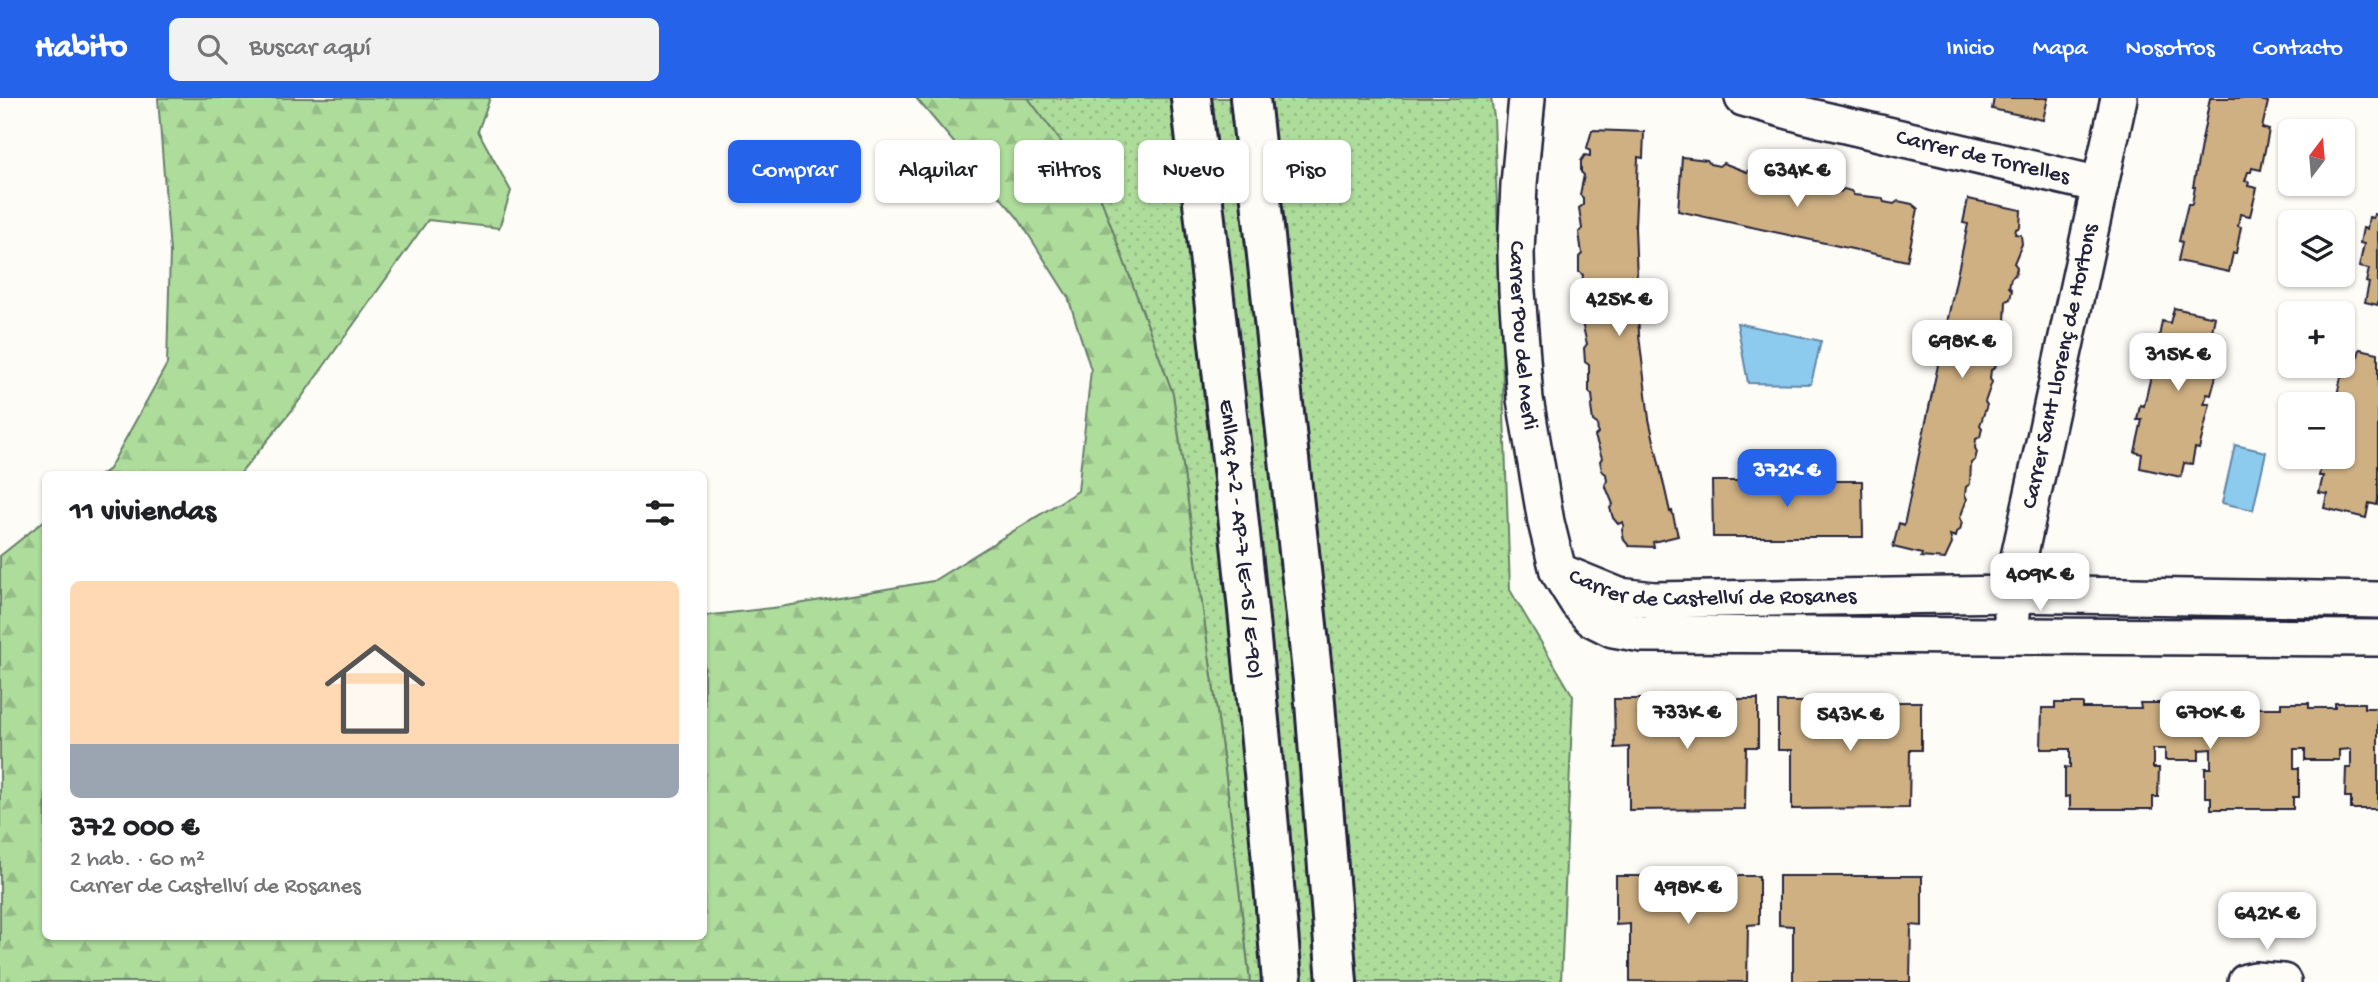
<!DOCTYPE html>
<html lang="es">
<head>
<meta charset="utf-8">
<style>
	body { margin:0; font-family:"Gochi Hand",sans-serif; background:#f2f2f2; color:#202124; height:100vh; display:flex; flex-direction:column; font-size:26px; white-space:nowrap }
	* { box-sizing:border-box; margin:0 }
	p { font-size:23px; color:#757577 }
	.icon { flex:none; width:38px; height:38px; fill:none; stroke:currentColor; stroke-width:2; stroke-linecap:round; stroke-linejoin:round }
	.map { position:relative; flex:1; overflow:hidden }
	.side { position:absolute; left:42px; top:373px; width:665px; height:469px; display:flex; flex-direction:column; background:#fff; border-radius:10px; box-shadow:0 2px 5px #0004 }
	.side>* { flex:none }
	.banner { position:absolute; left:728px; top:42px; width:665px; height:63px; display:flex; gap:14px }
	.needle { width:46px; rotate:16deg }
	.fabs { position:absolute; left:2278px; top:21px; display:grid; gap:14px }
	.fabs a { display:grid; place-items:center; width:77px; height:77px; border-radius:10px; background:#fff; box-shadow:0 2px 5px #0004; font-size:35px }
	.price { position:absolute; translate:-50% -60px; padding:0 16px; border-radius:14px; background:#fff; color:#222; font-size:23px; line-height:46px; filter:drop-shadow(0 2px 4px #0008) }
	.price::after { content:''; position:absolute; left:50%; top:42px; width:21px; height:16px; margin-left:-10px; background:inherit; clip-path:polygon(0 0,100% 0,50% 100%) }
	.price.active { background:#2563eb; color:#fff }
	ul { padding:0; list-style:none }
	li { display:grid; align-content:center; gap:14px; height:371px; padding:0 28px }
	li+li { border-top:2px solid #e0e0e0 }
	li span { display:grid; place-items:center; height:217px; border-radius:10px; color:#555 }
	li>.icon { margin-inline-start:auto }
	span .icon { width:126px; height:126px; fill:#fffc; stroke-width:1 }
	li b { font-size:30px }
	h2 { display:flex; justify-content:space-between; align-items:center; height:84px; padding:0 28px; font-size:30px }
	.tag { padding:0 24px; border-radius:10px; background:#fff; box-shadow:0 2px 5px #0004; font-size:24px; line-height:63px }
	.tag.active { background:#2563eb; color:#fff }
	header { display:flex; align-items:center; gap:42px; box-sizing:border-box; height:98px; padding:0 35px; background:#2563eb; color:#fff }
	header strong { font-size:33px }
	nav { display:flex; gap:38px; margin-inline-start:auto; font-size:24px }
	.search { width:490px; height:63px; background:#f2f2f2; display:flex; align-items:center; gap:18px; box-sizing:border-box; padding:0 24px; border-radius:10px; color:#757577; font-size:26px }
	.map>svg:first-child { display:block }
	.grass { fill:url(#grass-dots); stroke:#687f6b; stroke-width:2 }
	.forest { fill:url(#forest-firs); stroke:#687f6b; stroke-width:2 }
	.water { fill:#8dcbee; stroke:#6287a6; stroke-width:2 }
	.building { fill:#cfb083; stroke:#22223b; stroke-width:2 }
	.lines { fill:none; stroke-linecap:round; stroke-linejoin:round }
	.minor-casing { stroke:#22223b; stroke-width:40 }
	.highway-casing { stroke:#22223b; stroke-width:44 }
	.minor { stroke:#fdfcf7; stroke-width:35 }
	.highway { stroke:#fdfcf7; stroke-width:38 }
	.labels { text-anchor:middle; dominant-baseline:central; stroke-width:5; stroke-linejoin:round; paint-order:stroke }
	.street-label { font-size:23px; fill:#22223b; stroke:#fdfcf7 }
</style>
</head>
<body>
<header>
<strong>Habito</strong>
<div class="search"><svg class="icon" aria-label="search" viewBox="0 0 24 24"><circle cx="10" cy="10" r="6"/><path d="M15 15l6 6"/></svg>Buscar aquí</div>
<nav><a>Inicio</a><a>Mapa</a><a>Nosotros</a><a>Contacto</a></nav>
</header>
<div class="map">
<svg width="2378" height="884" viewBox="0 0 2378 884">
	<defs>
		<pattern id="grass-dots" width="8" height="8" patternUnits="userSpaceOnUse" patternTransform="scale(1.75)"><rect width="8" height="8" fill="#addc9b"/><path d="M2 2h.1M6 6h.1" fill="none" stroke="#95bc86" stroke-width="1.8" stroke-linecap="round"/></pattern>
		<pattern id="forest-firs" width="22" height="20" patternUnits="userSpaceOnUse" patternTransform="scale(1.75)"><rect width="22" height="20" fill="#addc9b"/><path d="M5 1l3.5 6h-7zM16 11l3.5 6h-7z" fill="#95bc86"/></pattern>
	</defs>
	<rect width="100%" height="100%" fill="#fdfcf7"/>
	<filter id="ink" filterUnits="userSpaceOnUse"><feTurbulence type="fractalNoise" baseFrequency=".0143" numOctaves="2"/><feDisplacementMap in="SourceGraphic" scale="14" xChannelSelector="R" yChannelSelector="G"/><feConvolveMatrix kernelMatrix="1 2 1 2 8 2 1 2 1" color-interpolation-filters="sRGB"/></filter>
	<g filter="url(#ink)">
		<!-- grass -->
		<path class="grass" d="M1028 0H1491L1494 19 1510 492 1573 598 1561 884H1250L1226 680 1173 296 1098 93Z"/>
		<!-- forest -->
		<path class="forest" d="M158 0H490L478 33 511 93 499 130 428 122 294 310 240 376H102L109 371 167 266 170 154Z
			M916 0H1028L1098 93 1173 296 1226 680 1250 884H0V458L45 422 46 838H704V518L780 509 933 483 1078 393 1091 272 1068 199 1018 120Z"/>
		<!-- water -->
		<path class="water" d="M1737 225 1821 243 1811 286 1748 285Z
			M2235 347 2266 354 2253 412 2222 405Z"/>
		<!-- building -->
		<path class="building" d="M1994 0H2048L2043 22 1992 11Z
			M2210 0H2260V2L2268 4 2262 30 2269 32 2261 72 2252 70 2251 74H2248L2245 83 2249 84 2248 88 2257 90 2250 118 2240 116 2238 128 2241 129 2236 155H2233L2229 174 2178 163 2182 144 2179 143 2188 106H2192L2195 89H2193Z
			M1592 32 1644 34 1643 60 1638 59 1635 129 1639 237 1649 321 1670 414 1672 413 1678 438 1653 444 1654 449 1629 448 1624 442 1622 432 1624 428 1623 424 1618 426 1613 420 1610 410 1613 406 1605 387 1607 383 1606 376 1602 373 1600 363 1602 360 1595 338 1598 335 1597 326 1593 323 1591 309 1593 306 1592 297 1589 294V267L1585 264 1584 250 1587 246 1581 220 1584 216V207L1580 204 1583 177 1579 174V159L1582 156 1579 134 1582 131 1579 110 1583 107V100L1580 97 1584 77 1581 74V63L1585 57 1590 58V53L1587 50Z
			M1682 59 1707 62 1710 66 1719 68 1723 65 1747 74 1751 71 1758 73 1761 77 1770 79 1774 76 1782 78 1784 82 1804 83 1807 87 1817 89 1821 87 1828 88 1831 92 1840 94 1844 91 1851 93 1854 97 1882 100 1884 104 1894 106 1898 103 1912 106 1918 111 1907 163 1678 113Z
			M1968 101 2021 112 2020 129 2016 131 2015 136 2021 137 2022 146 2014 165 2017 169 2015 177 2011 180 2009 189 2012 192 2010 201 2006 203 2005 224 2001 226 2000 234 2002 238 1995 257 1997 261 1995 270 1991 272 1990 281 1992 284 1985 304 1987 307 1980 327 1982 330 1980 339 1976 341 1975 350 1977 354 1975 362 1971 365 1970 386 1966 389 1965 397 1967 401 1960 420 1962 424 1960 432 1957 434 1956 439 1950 437 1952 446 1945 461 1921 459 1922 456 1893 449 1899 425 1904 427 1968 126 1963 125Z
			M2374 116 2378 117V207L2365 204 2369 185 2366 184 2369 171 2359 169 2364 146 2360 145 2363 130 2367 131 2369 119 2373 120Z
			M2174 210 2215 219 2212 233 2219 235 2216 251 2220 252 2215 282 2211 297 2207 296 2204 306H2210L2199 351 2195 350 2192 366 2184 365 2181 379 2140 370 2142 356 2135 354 2142 322H2137L2140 307 2144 308 2153 269 2149 268 2151 254 2156 255 2162 223 2170 225Z
			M2360 251 2378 255V402L2377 407 2369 405 2366 420 2324 410 2327 396 2319 395 2323 378H2319L2323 359H2343V306H2335L2341 279H2345L2348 264 2356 265Z
			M1712 383H1862L1863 439H1713Z
			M1614 601H1758V649H1746L1745 711 1629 712V649L1615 650Z
			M1778 604H1921V652H1910L1909 710 1792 711V652H1778Z
			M2195 604 2224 605 2223 610H2281V605H2309V610H2335V605H2364V610H2378V711H2351V699H2345L2346 670H2351V651L2339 652V662H2305V651H2294V670H2299V699H2293V711H2211V699H2205V670H2211V651L2199 652V662H2165V651H2153V670H2159L2158 699H2153V711H2070V698L2065 699V669L2070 670V651H2041L2042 610H2055V605H2083V610H2141L2140 605H2169V610H2195Z
			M1616 778H1759V826L1748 827 1747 884 1630 883V826L1616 827Z
			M1779 778H1922V828L1911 827 1910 884H1793V828L1779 827Z"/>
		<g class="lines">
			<defs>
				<g id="minor">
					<path id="s1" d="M1527 0 1519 86 1516 155 1517 193 1525 301 1546 424 1558 473 1578 505 1591 520 1613 531 1642 536 2378 540"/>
					<path id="s2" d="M1743 0 1807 18 2100 87"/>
					<path id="s3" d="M1558 473 1619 498 1654 502 2011 496 2378 502"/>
					<path id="s4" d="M2012 517 2011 496 2119 0"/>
					<path d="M2246 884 2255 882 2283 884"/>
				</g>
				<g id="highway">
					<path id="s5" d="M1191 0C1225 294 1259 589 1282 884"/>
					<path d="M1250 0 1314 592 1337 884"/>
				</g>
			</defs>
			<!-- minor casing -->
			<use href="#minor" class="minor-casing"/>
			<!-- highway casing -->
			<use href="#highway" class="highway-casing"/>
			<!-- minor -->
			<use href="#minor" class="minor"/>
			<!-- highway -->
			<use href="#highway" class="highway"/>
		</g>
	</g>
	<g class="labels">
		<!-- street labels -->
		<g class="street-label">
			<text stroke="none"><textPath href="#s2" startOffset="247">Carrer de Torrelles</textPath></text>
			<text stroke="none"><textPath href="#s1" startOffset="238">Carrer Pou del Merli</textPath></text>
			<text stroke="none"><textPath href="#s4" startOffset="254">Carrer Sant Llorenç de Hortons</textPath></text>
			<text stroke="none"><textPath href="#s5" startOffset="444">Enllaç A-2 - AP-7 (E-15 / E-90)</textPath></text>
			<text stroke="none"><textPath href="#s3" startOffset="158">Carrer de Castellví de Rosanes</textPath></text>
		</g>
	</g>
</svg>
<div class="fabs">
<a><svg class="needle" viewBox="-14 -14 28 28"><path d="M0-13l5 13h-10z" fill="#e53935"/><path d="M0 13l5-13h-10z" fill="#757577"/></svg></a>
<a><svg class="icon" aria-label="layers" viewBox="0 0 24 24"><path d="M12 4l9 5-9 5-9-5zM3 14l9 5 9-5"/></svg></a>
<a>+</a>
<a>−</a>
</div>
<b class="price" style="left:1797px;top:111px">634K €</b>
<b class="price" style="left:1619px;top:240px">425K €</b>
<b class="price" style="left:1962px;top:282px">698K €</b>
<b class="price" style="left:2178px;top:295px">315K €</b>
<b class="price active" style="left:1787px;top:411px">372K €</b>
<b class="price" style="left:2040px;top:515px">409K €</b>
<b class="price" style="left:1687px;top:653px">733K €</b>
<b class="price" style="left:2210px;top:653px">670K €</b>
<b class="price" style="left:1850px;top:655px">543K €</b>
<b class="price" style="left:1688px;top:828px">498K €</b>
<b class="price" style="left:2267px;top:854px">642K €</b>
<div class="banner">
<a class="tag active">Comprar</a>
<a class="tag">Alquilar</a>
<a class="tag">Filtros</a>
<a class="tag">Nuevo</a>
<a class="tag">Piso</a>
</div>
<section class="side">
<h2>11 viviendas<svg class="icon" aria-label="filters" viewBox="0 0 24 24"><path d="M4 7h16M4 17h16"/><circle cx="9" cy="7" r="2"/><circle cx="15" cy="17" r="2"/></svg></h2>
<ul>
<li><span style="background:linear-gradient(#ffd9b3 75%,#9aa5b1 0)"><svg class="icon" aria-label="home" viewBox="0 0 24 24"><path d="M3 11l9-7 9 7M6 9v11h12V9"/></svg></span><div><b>372 000 €</b><p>2 hab. · 60 m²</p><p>Carrer de Castellví de Rosanes</p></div></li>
</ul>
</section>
</div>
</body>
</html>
